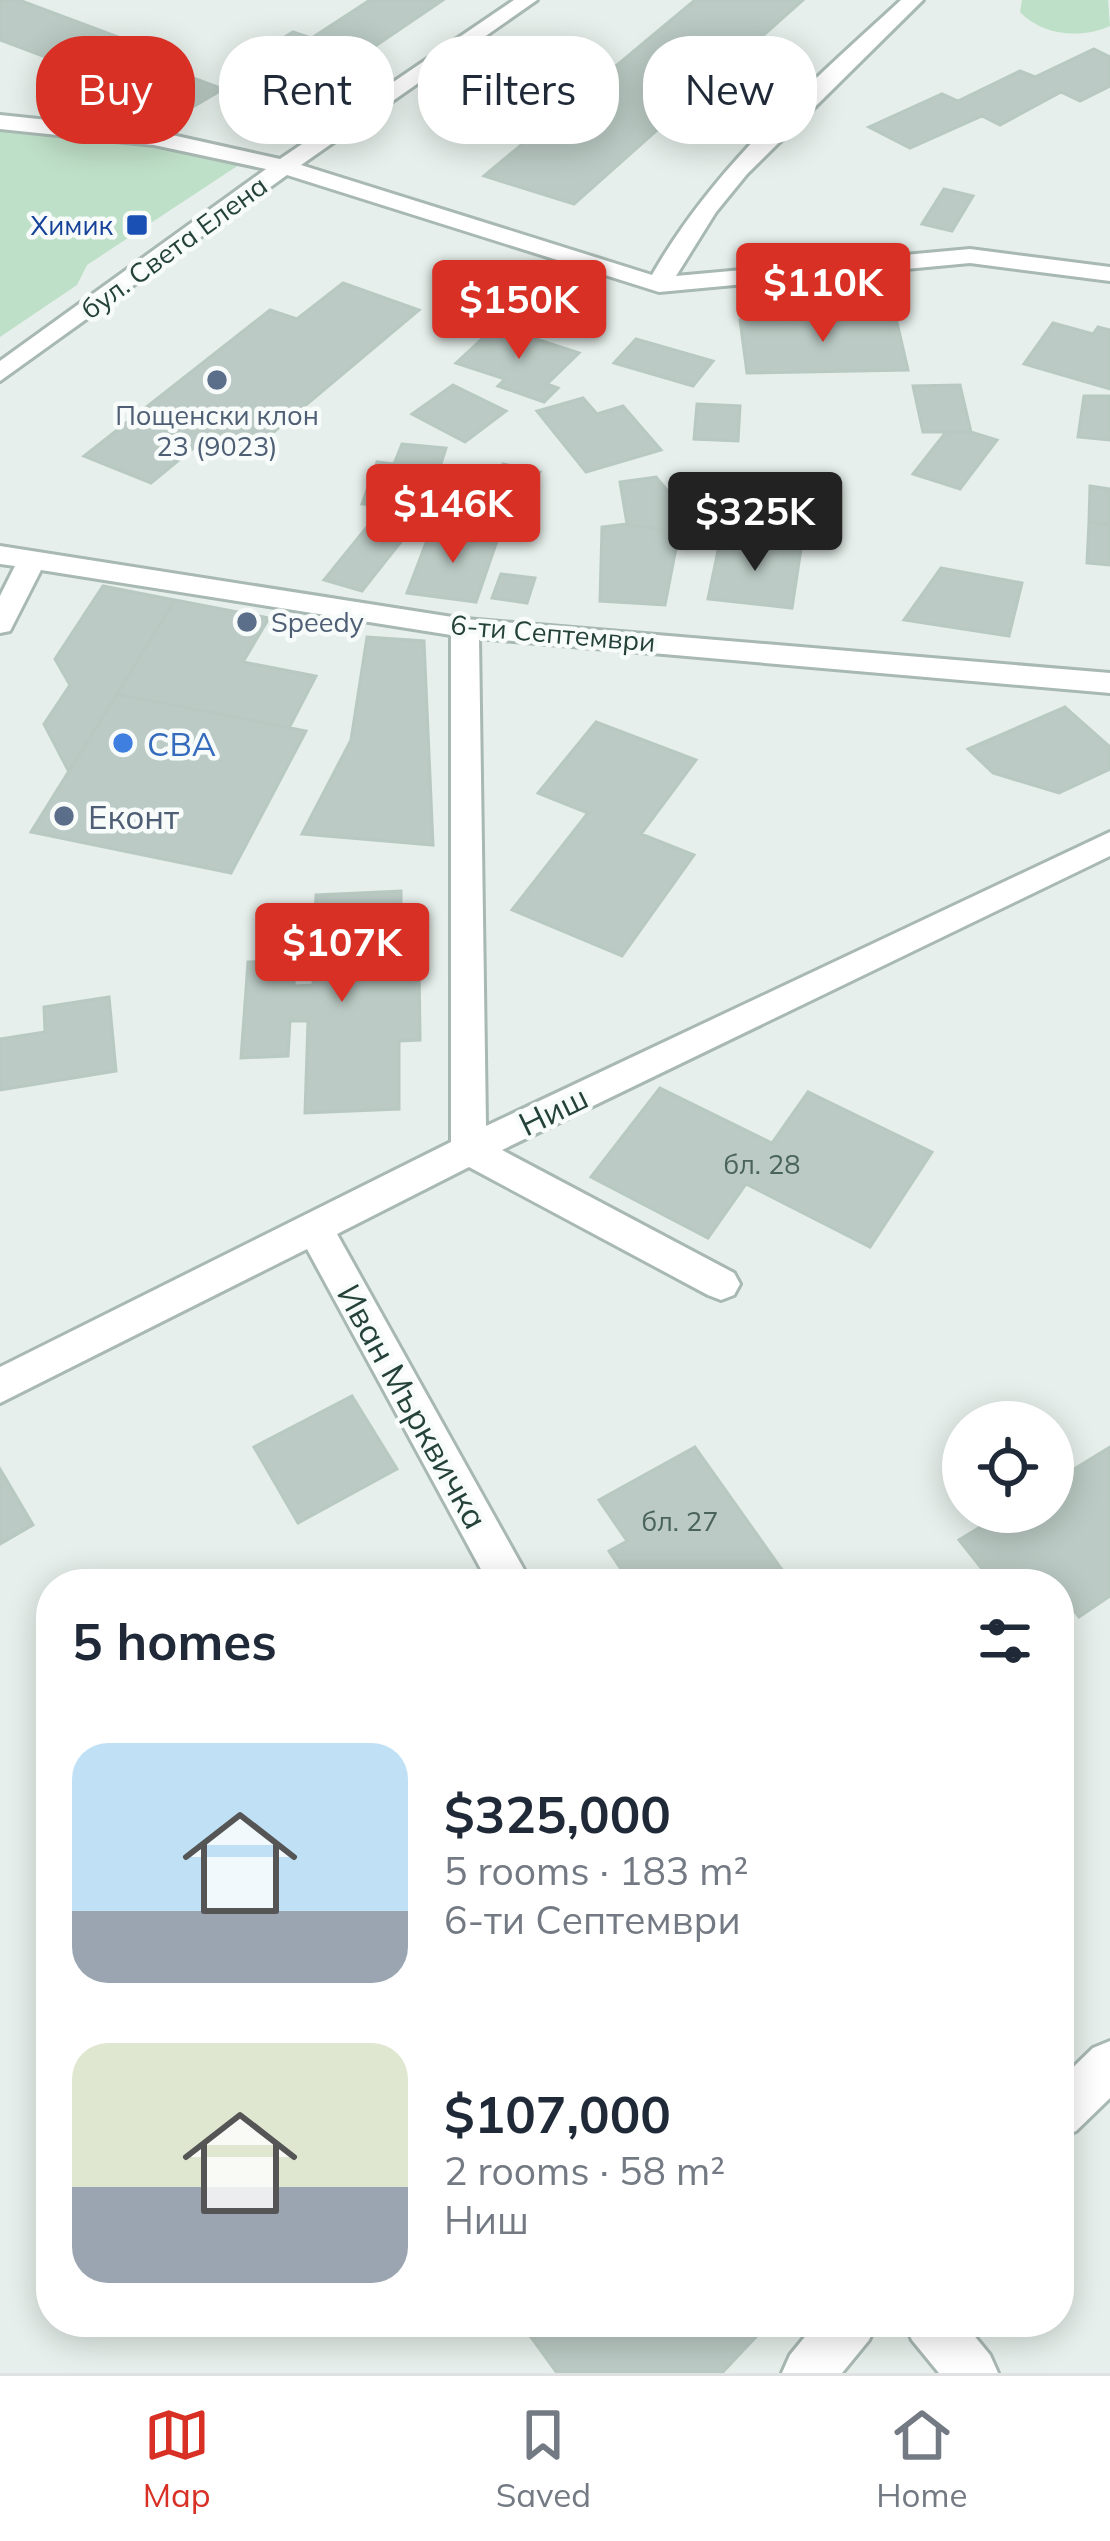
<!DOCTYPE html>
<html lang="en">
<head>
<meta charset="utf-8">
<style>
	body { margin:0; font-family:Mulish,sans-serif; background:#f2f2f3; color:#1f2937; height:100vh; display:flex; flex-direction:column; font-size:45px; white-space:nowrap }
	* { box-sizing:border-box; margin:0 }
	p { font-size:39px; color:#747a83 }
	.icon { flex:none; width:66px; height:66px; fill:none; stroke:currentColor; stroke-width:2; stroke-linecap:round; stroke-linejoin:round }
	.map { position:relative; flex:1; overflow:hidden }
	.sheet { position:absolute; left:36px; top:1569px; width:1038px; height:768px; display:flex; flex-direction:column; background:#fff; border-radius:48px; box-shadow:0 6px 30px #0003 }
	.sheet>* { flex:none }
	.guide { position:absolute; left:36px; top:36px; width:1038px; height:108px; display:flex; gap:24px }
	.tools { position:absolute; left:942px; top:1401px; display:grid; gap:24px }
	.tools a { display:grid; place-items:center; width:132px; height:132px; border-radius:50%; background:#fff; box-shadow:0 6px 30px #0003; font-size:60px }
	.price { position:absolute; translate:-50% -102px; padding:0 27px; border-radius:12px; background:#d93025; color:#fff; font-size:39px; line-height:78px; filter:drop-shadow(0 3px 6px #0008) }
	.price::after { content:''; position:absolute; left:50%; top:72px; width:36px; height:27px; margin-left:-18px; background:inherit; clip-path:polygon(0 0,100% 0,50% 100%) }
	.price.active { background:#222; color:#fff }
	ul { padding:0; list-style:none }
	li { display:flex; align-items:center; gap:36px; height:300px; padding:0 36px }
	li span { display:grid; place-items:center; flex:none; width:336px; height:240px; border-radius:36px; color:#555 }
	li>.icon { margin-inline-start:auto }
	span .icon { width:144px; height:144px; fill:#fffc; stroke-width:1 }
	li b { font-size:51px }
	h2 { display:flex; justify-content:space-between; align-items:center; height:144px; padding:0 36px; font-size:51px }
	.chip { padding:0 42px; border-radius:48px; background:#fff; box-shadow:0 6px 30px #0003; font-size:42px; line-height:108px }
	.chip.active { background:#d93025; color:#fff }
	.tabs { display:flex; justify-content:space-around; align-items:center; height:168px; border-top:3px solid #e0e1e3; background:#fff; font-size:33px; color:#747a83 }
	.tabs a { display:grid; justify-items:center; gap:6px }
	.tabs .active { color:#d93025 }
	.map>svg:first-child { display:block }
	.green { fill:#bfe0c8 }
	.building { fill:#bbcac4; stroke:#b8c9c2; stroke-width:3 }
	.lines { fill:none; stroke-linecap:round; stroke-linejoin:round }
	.minor-casing { stroke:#a8b8b2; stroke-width:6 }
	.minor { fill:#fff; fill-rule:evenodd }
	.transit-dot { fill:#1a4fb4; stroke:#f7fbf9; stroke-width:4.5 }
	.service-dot { fill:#5c6f8a; stroke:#f7fbf9; stroke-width:4.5 }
	.shop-dot { fill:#3f7fe0; stroke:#f7fbf9; stroke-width:4.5 }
	.labels { text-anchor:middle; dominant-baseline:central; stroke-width:9; stroke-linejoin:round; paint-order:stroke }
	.far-transit-label { font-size:27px; fill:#164399; stroke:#f7fbf9; text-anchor:end }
	.far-street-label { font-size:27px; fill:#24423a; stroke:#f7fbf9 }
	.far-service-label { font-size:27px; fill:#4e5e75; stroke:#f7fbf9 }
	.number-label { font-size:27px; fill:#4a645c }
	.shop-label { font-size:33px; fill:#366cbe; stroke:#f7fbf9; text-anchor:start }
	.service-label { font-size:33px; fill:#4e5e75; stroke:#f7fbf9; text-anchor:start }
	.street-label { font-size:33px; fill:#24423a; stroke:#f7fbf9 }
</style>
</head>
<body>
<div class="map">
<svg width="1110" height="2373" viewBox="0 0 1110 2373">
	<rect width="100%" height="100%" fill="#e6efeb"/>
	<!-- green -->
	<path class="green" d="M1022 0H1108L1110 26C1082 39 1042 36 1020 12Z
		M0 122 251 157 87 265 77 285 0 337Z"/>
	<!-- building -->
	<path class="building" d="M0 0H19L145 47 131 55 223 89 174 118 79 81 91 74 0 40Z
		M370 0H443L359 57 310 39Z
		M695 0H803L574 204 484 176Z
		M293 32 356 53 297 91 229 71Z
		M1094 49 1110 57V86L1080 101 1061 92 1000 125 982 116 910 148 869 127 942 94 958 101 1020 71 1035 77Z
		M944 189 973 196 952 231 922 224Z
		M343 283 419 310 245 456 203 440 151 483 84 456 270 310 297 319Z
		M896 318 908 370 747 373 740 320Z
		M1053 323 1093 334 1098 327 1110 330V389L1024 364Z
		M496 326 579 353 547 384 558 388 544 402 498 386 505 379 456 363Z
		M636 339 713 361 693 386 614 363Z
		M453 385 506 411 465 442 412 414Z
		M960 385 971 432H923L913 386Z
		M1084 396H1110V440L1078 437Z
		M583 398 597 414 623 406 661 450 586 472 537 411Z
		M697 404 740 406 738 441 694 439Z
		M946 432H971L997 440 960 489 913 474Z
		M402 444 446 448 426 510 362 504 377 462 394 464Z
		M503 464 540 472 509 526 470 518Z
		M656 477 688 515 676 523 679 533 627 524 620 482Z
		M1090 486 1110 489V525L1089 522Z
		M384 506 426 510 362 591 324 580Z
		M1089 522 1110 525V565L1087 563Z
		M627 524 679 533 665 605 600 601 602 527Z
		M431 530 498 538 476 602 407 593Z
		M720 541 801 549 792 608 708 599Z
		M941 568 1022 583 1009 636 904 620Z
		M501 574 535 578 527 603 492 598Z
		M103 586 175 600 69 772 44 724 70 685 55 659Z
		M175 600 269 618 243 662 316 676 289 728 117 694Z
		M367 637 424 641 433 845 302 834 351 740Z
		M117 694 306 731 231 873 31 832Z
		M1065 707 1110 747V769L1059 793 993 773 968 749Z
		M596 722 696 760 641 834 694 855 622 956 512 910 588 813 538 793Z
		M401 891V961L419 960 420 1040 399 1041V1109L305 1113 308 1021H290L288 1056 241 1058 248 962 295 960 294 986 313 985 316 895Z
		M109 997 116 1071 0 1090V1039L45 1032 44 1007Z
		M660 1088 772 1143 808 1092 932 1152 870 1247 746 1184 708 1238 591 1177Z
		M352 1396 397 1469 298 1523 254 1447Z
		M695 1447 792 1584H631L609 1551 627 1541 599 1500Z
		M1110 1447V1596L1079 1617 1072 1608 1059 1616V1584H994L959 1540 1005 1512H1053V1482Z
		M0 1469 33 1525 0 1544Z
		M520 2322H770L722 2373H557Z"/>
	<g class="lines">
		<defs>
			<path id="minor" d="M514 0H537L301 165 652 275C714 166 810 84 901 0H923L747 174 716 212 676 276 970 249 1110 267V281L970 263 659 292 287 175 0 381V361L266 169 154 145 0 129V115L154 131 280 159Z
				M0 546 465 619 1110 673V693L479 638 486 1126 1110 832V856L502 1150 734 1273 740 1284 734 1295 721 1300 708 1295 469 1167 337 1234 532 1584H489L307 1249 0 1403V1367L451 1142V635L41 570 10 631 0 633V596L15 566 0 564Z
				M1110 2041V2098L1076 2131 1059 2138V2081L1093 2048Z
				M817 2322H877L869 2340 842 2373H782L790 2355Z
				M904 2322H963L990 2355 998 2373H939L912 2340Z"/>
		</defs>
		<!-- minor casing -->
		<use href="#minor" class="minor-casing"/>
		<!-- minor -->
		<use href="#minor" class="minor"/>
	</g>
	<!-- markers -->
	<rect class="transit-dot" x="125" y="213" width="24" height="24" rx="6"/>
	<g class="service-dot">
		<circle cx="217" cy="380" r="12"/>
		<circle cx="247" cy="622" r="12"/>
		<circle cx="64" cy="816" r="12"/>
	</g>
	<circle class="shop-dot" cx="123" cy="743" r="12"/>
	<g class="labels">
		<!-- far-transit labels -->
		<g class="far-transit-label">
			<text x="113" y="225">Химик</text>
		</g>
		<!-- far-street labels -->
		<g class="far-street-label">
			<text transform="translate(174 247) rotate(-36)">бул. Света Елена</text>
			<text transform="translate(553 633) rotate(5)">6-ти Септември</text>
		</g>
		<!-- far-service labels -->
		<g class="far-service-label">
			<text x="217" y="415">Пощенски клон<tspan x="217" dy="31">23 (9023)</tspan></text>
			<text x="271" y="622" text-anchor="start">Speedy</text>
		</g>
		<!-- number labels -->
		<g class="number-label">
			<text x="762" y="1164">бл. 28</text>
			<text x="680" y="1521">бл. 27</text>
		</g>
		<!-- shop labels -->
		<g class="shop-label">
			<text x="147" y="743">CBA</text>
		</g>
		<!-- service labels -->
		<g class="service-label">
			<text x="88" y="816">Еконт</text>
		</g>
		<!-- street labels -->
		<g class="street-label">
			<text transform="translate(553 1110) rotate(-26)">Ниш</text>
			<text transform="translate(413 1406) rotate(61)">Иван Мърквичка</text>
		</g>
	</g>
</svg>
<div class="tools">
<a><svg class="icon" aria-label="locate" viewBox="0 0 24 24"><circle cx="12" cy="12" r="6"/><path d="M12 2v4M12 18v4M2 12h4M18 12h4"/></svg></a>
</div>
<b class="price" style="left:823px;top:345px">$110K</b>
<b class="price" style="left:519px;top:362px">$150K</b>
<b class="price" style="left:453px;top:566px">$146K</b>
<b class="price active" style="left:755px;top:574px">$325K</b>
<b class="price" style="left:342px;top:1005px">$107K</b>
<div class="guide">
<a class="chip active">Buy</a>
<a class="chip">Rent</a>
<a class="chip">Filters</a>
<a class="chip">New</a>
</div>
<section class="sheet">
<h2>5 homes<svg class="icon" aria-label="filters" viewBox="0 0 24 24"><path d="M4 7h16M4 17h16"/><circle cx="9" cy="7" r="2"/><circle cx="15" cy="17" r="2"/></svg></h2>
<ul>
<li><span style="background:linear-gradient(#bfe0f5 70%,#9aa5b1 0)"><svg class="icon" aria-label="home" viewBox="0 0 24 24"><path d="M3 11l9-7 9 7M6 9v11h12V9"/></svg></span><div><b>$325,000</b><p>5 rooms · 183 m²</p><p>6-ти Септември</p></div></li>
<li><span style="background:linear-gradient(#dfe7d0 60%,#9aa5b1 0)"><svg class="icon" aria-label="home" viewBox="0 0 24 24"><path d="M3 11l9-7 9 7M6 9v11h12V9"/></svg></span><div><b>$107,000</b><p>2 rooms · 58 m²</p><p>Ниш</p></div></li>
</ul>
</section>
</div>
<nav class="tabs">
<a class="active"><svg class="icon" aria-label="map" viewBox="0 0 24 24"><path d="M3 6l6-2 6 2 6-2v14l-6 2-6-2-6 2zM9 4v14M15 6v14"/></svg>Map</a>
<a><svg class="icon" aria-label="saved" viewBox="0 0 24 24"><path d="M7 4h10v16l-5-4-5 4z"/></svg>Saved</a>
<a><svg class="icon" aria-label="home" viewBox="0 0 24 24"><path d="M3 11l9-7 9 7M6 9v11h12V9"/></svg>Home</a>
</nav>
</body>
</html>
